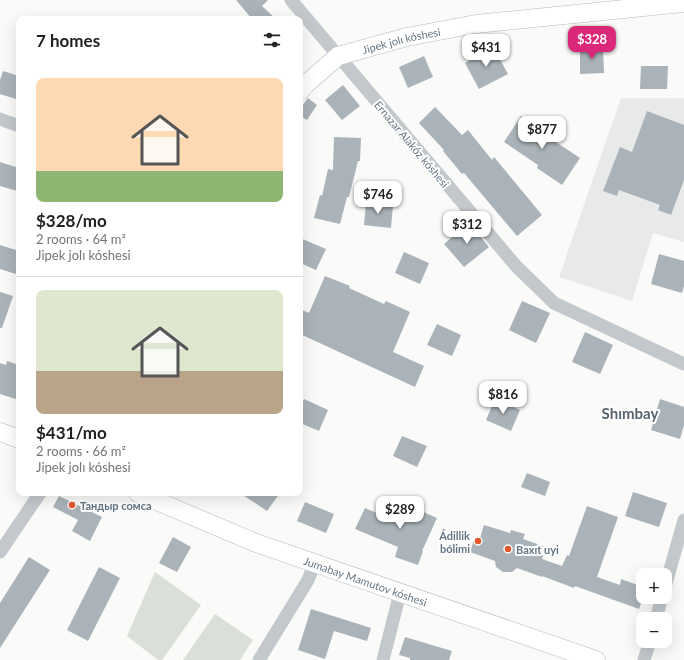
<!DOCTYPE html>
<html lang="en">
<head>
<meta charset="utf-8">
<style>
	body { margin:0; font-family:Lato,sans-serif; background:#f6f6f6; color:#202124; height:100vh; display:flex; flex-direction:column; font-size:15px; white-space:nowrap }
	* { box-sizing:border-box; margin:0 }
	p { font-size:13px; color:#757577 }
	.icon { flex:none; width:22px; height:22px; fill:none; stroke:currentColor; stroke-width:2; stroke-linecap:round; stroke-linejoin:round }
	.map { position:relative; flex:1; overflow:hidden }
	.details { position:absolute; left:16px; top:16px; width:287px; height:480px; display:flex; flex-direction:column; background:#fff; border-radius:8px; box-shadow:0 4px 16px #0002 }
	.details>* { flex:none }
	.fabs { position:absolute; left:636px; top:568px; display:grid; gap:8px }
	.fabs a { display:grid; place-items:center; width:36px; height:36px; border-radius:8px; background:#fff; box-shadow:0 4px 16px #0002; font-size:20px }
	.price { position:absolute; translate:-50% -34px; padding:0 9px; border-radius:8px; background:#fff; color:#222; font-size:13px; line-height:26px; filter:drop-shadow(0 1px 2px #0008) }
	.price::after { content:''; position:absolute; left:50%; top:24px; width:12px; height:9px; margin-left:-6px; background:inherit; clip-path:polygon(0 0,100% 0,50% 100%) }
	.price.active { background:#db2777; color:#fff }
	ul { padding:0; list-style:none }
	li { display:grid; align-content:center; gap:8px; height:212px; padding:0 20px }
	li+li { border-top:1px solid #e0e0e0 }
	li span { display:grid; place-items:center; height:124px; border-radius:8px; color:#555 }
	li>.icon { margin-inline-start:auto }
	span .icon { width:72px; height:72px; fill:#fffc; stroke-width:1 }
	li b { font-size:17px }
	h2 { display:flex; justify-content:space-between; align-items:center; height:48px; padding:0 20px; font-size:17px }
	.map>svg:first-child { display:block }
	.built { fill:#e8e9e9 }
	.green { fill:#dadfd7 }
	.building { fill:#aab3b9 }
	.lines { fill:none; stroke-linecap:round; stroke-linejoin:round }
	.secondary-casing { stroke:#b3babf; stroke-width:19 }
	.street { stroke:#c3c8cc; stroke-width:13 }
	.secondary { stroke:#fff; stroke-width:18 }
	.poi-dot { fill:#e4572e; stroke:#fff; stroke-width:1.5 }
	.labels { text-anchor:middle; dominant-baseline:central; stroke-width:4; stroke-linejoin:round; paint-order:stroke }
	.street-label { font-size:11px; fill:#657683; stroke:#fff }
	.poi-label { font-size:11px; font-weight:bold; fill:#657683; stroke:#fff; text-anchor:start }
	.district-label { font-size:15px; font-weight:bold; fill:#57646e; stroke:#fff }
</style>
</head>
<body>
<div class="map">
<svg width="684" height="660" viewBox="0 0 684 660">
	<rect width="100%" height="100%" fill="#fafaf8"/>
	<!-- built -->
	<path class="built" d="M621 98H684V242L653 233 632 301 559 277Z"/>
	<!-- green -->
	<path class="green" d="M155 572 201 605 162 660H158L127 636Z
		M215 614 253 640 240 660H183Z"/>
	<!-- building -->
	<path class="building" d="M236 0H268L262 6 276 19H252Z
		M493 47 508 74 479 89 465 63Z
		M580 47H603L604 73 580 74Z
		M424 56 433 77 408 88 399 67Z
		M641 66H668L667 89H640Z
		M3 71 19 76V100L0 94V80Z
		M343 85 360 106 342 120 325 100Z
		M308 98 317 105 307 120 300 116V109Z
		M435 107 462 135 468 130 492 160 494 157 542 215 517 236 464 173 462 174 443 151 444 150 419 123Z
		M647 111 684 125V180L671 215 658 210 660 205 619 190 617 196 603 191 620 147 632 152Z
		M521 116 547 132 545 135 580 158 562 185 537 168 538 165 504 142Z
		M334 137 361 138 360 161H358L349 197H347L340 224 314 218 320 195 322 196 328 169 333 170Z
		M0 162 19 168V185L17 191 0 186Z
		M366 202 393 205 391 228 364 225Z
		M469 223 489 247 464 267 444 244Z
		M300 238 326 249 316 270 300 263Z
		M0 245 19 251V275L0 269Z
		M404 252 429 263 420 284 395 273Z
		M659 254 684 261V286L682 293 651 284Z
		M325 276 350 286 349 288 384 304 386 301 410 312 393 352 424 366 415 387 300 334V309L309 313Z
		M0 292 13 296 2 328H0Z
		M522 301 550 313 536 343 509 330Z
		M437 324 461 335 452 356 427 345Z
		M585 332 613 345 600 374 572 362Z
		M7 361 19 365V400L0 394V363L6 365Z
		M304 399 328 410 319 431 300 423V408Z
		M495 399 520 410 511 431 486 420Z
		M660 399 684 407V425L680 439 651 430Z
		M402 436 427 446 417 467 393 456Z
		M527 473 550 482 545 496 521 487Z
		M633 492 667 503 659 527 625 516Z
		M240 493H280L267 511Z
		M59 496 102 517 90 541 72 531 78 520 53 507Z
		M305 502 334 514 326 533 297 521Z
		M401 502 437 518 422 551H423L418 565 395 557 398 547 355 529 365 508 393 520Z
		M587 506 618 517 597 577 620 585 621 579 643 587V598L639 609 575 586 574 588 542 576V577L517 568 512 572H503L496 567 495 561 470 552 475 537 480 538 484 525 510 533 511 530 525 534 523 539 546 547 542 559 562 566 567 555 569 556Z
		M173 537 191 547 177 572 159 563Z
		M29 557 50 570 0 648V603Z
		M99 567 120 578 88 641 67 630Z
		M311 609 371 628 367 641 334 631 325 659 298 650Z
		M405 637 452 651 449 660H410V658L399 655Z"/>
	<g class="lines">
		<defs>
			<g id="secondary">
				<path id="s1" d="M300 91 305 85 338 56 407 37 476 24 684 3"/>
				<path d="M0 432 19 439"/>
				<path id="s2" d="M138 493 256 543 596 660"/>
			</g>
		</defs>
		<!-- secondary casing -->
		<use href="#secondary" class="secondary-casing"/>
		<!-- street -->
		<path class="street" d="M291 0 516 266 554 303 684 364
			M0 119 19 126
			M0 552 40 493
			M665 587 684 520
			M656 619 662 597
			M259 660 308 580 315 563
			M383 660 400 593
			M644 660 650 641"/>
		<!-- secondary -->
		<use href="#secondary" class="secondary"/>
	</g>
	<!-- markers -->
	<g class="poi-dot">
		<circle cx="72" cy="505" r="4"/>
		<circle cx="478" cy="541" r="4"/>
		<circle cx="508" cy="549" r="4"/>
	</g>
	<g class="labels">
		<!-- street labels -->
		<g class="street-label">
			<text stroke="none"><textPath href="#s1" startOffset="117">Jipek jolı kóshesi</textPath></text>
			<text transform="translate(412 144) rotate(50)">Ernazar Alakóz kóshesi</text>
			<text stroke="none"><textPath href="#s2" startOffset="244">Jumabay Mamutov kóshesi</textPath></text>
		</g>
		<!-- poi labels -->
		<g class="poi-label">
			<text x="80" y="505">Тандыр сомса</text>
			<text x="470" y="535" text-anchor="end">Ádillik<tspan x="470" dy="13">bólimi</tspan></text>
			<text x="516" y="549">Baxıt uyi</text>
		</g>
		<!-- district labels -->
		<g class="district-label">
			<text x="630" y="413">Shımbay</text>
		</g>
	</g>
</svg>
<div class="fabs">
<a>+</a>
<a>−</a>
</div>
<b class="price active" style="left:592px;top:60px">$328</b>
<b class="price" style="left:486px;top:68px">$431</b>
<b class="price" style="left:542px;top:150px">$877</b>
<b class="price" style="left:378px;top:215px">$746</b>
<b class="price" style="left:467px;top:245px">$312</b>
<b class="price" style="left:503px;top:415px">$816</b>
<b class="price" style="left:400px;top:530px">$289</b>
<section class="details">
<h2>7 homes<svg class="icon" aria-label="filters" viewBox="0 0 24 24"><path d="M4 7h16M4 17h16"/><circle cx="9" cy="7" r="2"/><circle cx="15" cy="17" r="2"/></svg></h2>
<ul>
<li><span style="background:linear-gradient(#ffd9b3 75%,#8fb573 0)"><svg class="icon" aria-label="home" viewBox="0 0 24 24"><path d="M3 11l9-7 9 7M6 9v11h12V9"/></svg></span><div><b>$328/mo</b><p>2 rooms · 64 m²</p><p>Jipek jolı kóshesi</p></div></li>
<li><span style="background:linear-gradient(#dfe7d0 65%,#b9a48a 0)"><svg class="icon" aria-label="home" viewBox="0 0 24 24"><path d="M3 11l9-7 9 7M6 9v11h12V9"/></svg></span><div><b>$431/mo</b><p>2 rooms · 66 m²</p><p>Jipek jolı kóshesi</p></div></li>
</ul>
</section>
</div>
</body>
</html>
